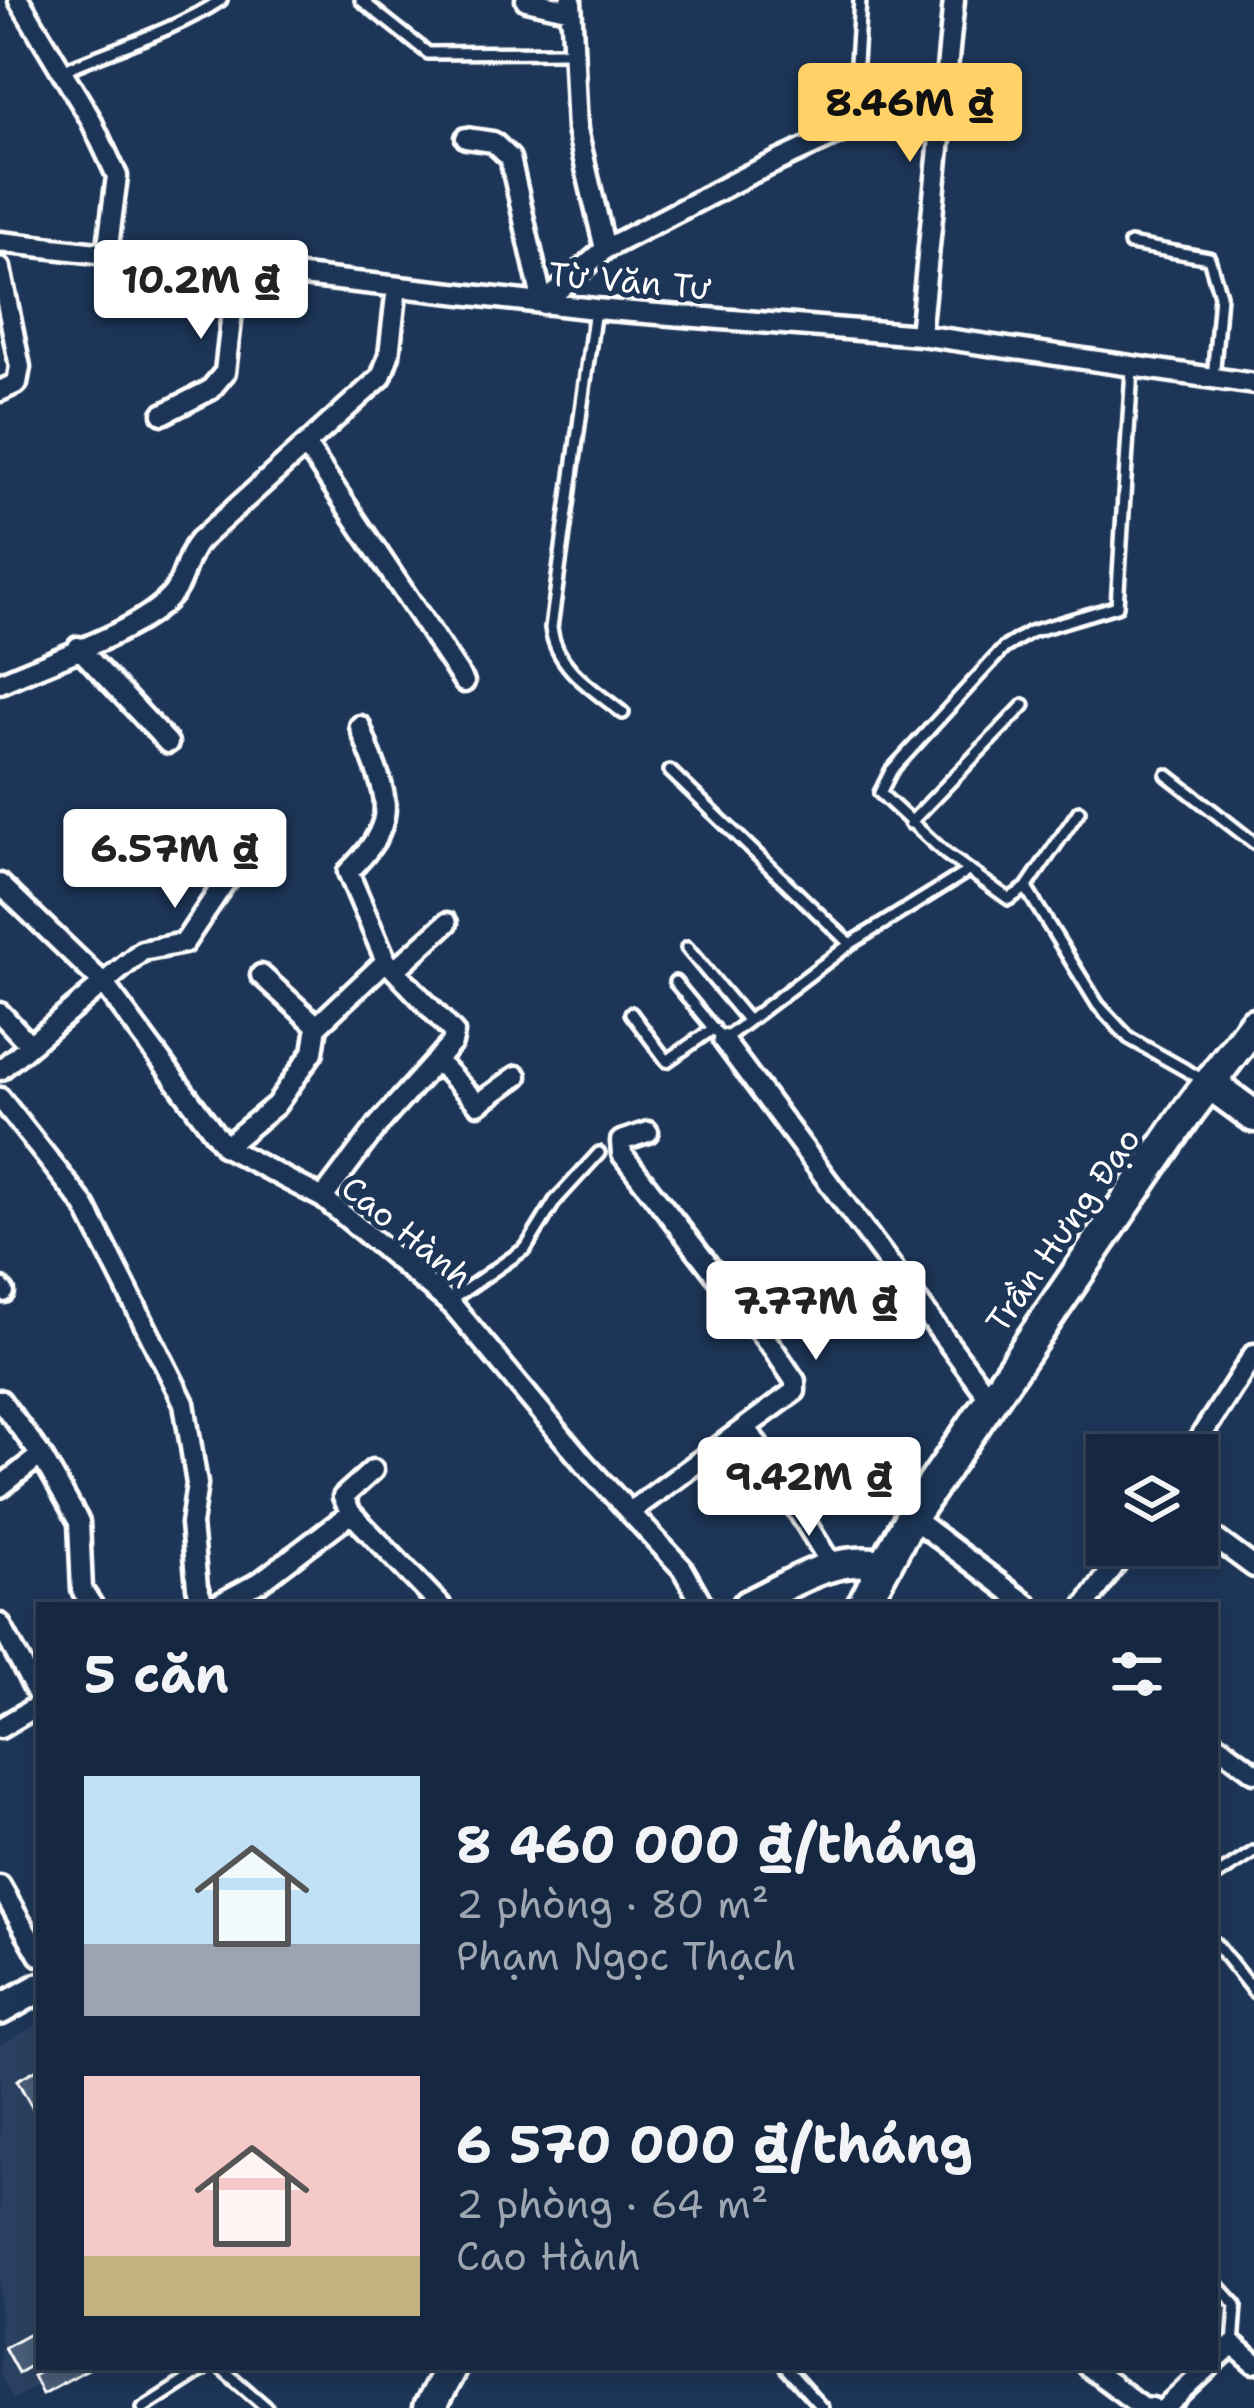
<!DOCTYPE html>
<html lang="vi">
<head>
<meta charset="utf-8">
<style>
	body { margin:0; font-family:"Shantell Sans",sans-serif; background:#23344c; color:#f1f3f6; height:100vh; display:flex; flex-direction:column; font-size:45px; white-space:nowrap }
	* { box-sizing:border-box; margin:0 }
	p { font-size:39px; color:#9ea6b1 }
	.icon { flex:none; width:66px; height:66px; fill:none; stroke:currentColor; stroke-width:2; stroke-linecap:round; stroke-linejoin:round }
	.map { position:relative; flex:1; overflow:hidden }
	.panel { position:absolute; left:36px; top:1602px; width:1182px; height:768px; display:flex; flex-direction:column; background:#162841; border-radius:0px; box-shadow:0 6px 18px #0003,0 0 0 3px #35445a }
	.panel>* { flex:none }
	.tools { position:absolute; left:1086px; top:1434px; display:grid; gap:24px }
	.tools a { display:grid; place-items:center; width:132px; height:132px; border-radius:0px; background:#162841; box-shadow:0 6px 18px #0003,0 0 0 3px #35445a; font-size:60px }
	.price { position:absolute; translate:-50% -102px; padding:0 27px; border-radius:12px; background:#fff; color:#222; font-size:39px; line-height:78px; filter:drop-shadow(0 3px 6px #0008) }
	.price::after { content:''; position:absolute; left:50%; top:72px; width:36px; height:27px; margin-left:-18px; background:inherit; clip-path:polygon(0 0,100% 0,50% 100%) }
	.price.active { background:#ffd166; color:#111 }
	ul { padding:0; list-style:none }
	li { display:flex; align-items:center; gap:36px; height:300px; padding:0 48px }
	li span { display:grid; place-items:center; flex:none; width:336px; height:240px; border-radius:0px; color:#555 }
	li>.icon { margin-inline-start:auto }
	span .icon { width:144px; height:144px; fill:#fffc; stroke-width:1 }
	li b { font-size:51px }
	h2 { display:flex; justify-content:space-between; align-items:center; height:144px; padding:0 48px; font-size:51px }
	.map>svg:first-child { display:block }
	.built { fill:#2a4161 }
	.building { fill:#4a5d79; stroke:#fff; stroke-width:3 }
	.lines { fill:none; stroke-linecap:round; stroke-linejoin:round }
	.lane-casing { stroke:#fff; stroke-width:18 }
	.street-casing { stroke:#fff; stroke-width:27 }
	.secondary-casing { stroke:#fff; stroke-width:36 }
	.primary-casing { stroke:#fff; stroke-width:39 }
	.lane { stroke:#1d3557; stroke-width:9 }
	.street { stroke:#1d3557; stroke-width:18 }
	.secondary { stroke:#1d3557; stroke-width:27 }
	.primary { stroke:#1d3557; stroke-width:30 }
	.labels { text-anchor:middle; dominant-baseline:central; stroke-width:10; stroke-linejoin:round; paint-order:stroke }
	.street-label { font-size:33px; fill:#fff; stroke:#1d3557 }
</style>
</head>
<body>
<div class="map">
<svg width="1254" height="2408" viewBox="0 0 1254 2408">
	<rect width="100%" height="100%" fill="#1d3557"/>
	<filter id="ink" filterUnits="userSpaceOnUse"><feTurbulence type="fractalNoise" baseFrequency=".00833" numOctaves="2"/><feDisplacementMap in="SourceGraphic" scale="24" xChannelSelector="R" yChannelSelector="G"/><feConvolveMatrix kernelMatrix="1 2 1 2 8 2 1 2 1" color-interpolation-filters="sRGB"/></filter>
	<g filter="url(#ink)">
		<!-- built -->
		<path class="built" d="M39 2023V2367H68L14 2399 0 2375V2045Z"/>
		<!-- building -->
		<path class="building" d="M39 2068V2120L17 2080Z
			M39 2328V2361L18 2373 4 2347Z
			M50 2367H92L42 2394 33 2376Z"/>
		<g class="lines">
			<defs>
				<path id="lane" d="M361 0 428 53 571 52
					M62 71C114 48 174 31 221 0
					M852 126 860 0
					M1130 244 1209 258 1220 295 1213 380
					M595 309 551 628C556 668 593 689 623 713
					M670 771 850 944
					M1167 775 1254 843
					M1079 811 1026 888 1009 899 946 854 880 793 891 771 1004 648 1030 632 1117 606 1132 370
					M910 823 1024 705
					M1026 888 1098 1005 1129 1038 1205 1081
					M687 948 748 1021
					M675 982 723 1040 850 944 968 871
					M631 1013 667 1061 714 1028
					M448 1302 526 1248 555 1201 599 1153
					M1215 1877 1254 1852
					M1215 1943 1254 1992
					M1215 2282 1236 2305 1233 2345
					M220 2367 267 2408
					M785 2367 822 2408
					M143 2408 207 2367"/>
				<path id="street" d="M19 0 90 118 117 176 107 254
					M526 0 571 10V19
					M571 0 577 130 605 249
					M466 138 493 142 510 158 543 304 605 249 748 175 852 127 944 102
					M0 242 595 309 920 335 1254 384
					M0 268 20 367 17 383 0 391
					M920 335 954 0
					M163 414 210 390 225 372 237 269
					M307 447 464 682
					M78 647 168 743
					M0 683C47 661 135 634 169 598 185 582 184 558 199 541L381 377 389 355 397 287
					M0 884 104 984 225 1147 323 1198 453 1306 583 1462 682 1568 703 1605
					M395 970 447 923
					M261 975 317 1026
					M0 1013 30 1045
					M723 1040 990 1399
					M439 1063 478 1104 517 1076
					M0 1070 142 951 184 943 224 883 260 847
					M0 1098 85 1206 184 1403 197 1484 191 1524 197 1587 204 1605
					M225 1147 276 1105 313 1052 317 1026 386 961 348 872C406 816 384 794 360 726
					M323 1198 378 1125 452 1043 454 1033 386 961
					M0 1288 4 1292
					M0 1400 41 1455 0 1487
					M747 1428 831 1564
					M41 1455 79 1522 82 1590 92 1605
					M1189 1455 1254 1354
					M630 1512 795 1391V1381L774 1350 622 1154 621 1141 648 1132
					M351 1513 343 1497 373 1470
					M911 1517 1028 1605
					M1197 1525 1254 1567
					M217 1605 260 1582 351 1513 440 1605
					M1086 1605 1129 1545
					M0 1624 39 1697
					M0 1728 39 1705
					M1215 1743 1254 1772
					M0 1886 39 1955
					M1215 2361 1233 2345 1254 2363
					M1088 2367 1142 2407 1152 2408
					M1165 2408 1209 2367"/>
				<path id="secondary" d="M747 1605C793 1583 833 1554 885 1564
					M0 2010 39 1988"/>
				<path id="primary" d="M1209 1083 1254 1116
					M863 1605 911 1517 1189 1110 1254 1024
					M429 2408 451 2367"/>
			</defs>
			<!-- lane casing -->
			<use href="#lane" class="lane-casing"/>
			<!-- street casing -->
			<use href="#street" class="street-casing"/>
			<!-- secondary casing -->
			<use href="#secondary" class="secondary-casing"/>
			<!-- primary casing -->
			<use href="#primary" class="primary-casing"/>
			<!-- lane -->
			<use href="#lane" class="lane"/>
			<!-- street -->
			<use href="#street" class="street"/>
			<!-- secondary -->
			<use href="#secondary" class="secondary"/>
			<!-- primary -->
			<use href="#primary" class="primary"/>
		</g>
	</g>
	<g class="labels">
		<!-- street labels -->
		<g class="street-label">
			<text transform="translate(630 281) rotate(5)">Từ Văn Tư</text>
			<text transform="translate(1063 1230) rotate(-55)">Trần Hưng Đạo</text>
			<text transform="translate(407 1232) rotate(39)">Cao Hành</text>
		</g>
	</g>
</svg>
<div class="tools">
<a><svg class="icon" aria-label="layers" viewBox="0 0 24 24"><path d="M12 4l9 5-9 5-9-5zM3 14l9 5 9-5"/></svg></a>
</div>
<b class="price active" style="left:910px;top:165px">8.46M ₫</b>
<b class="price" style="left:201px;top:342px">10.2M ₫</b>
<b class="price" style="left:175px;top:911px">6.57M ₫</b>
<b class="price" style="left:816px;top:1363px">7.77M ₫</b>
<b class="price" style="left:809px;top:1539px">9.42M ₫</b>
<section class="panel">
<h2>5 căn<svg class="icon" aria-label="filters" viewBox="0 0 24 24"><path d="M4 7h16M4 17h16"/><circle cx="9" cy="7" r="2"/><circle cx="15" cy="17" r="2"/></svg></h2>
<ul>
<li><span style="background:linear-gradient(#bfe0f5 70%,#9aa5b1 0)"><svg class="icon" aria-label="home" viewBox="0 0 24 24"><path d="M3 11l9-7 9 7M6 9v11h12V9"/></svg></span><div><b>8 460 000 ₫/tháng</b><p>2 phòng · 80 m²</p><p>Phạm Ngọc Thạch</p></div></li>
<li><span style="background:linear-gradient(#f6c9c9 75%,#c2b280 0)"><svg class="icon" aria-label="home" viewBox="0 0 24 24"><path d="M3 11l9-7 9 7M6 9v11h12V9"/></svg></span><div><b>6 570 000 ₫/tháng</b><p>2 phòng · 64 m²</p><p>Cao Hành</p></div></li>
</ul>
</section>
</div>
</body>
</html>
